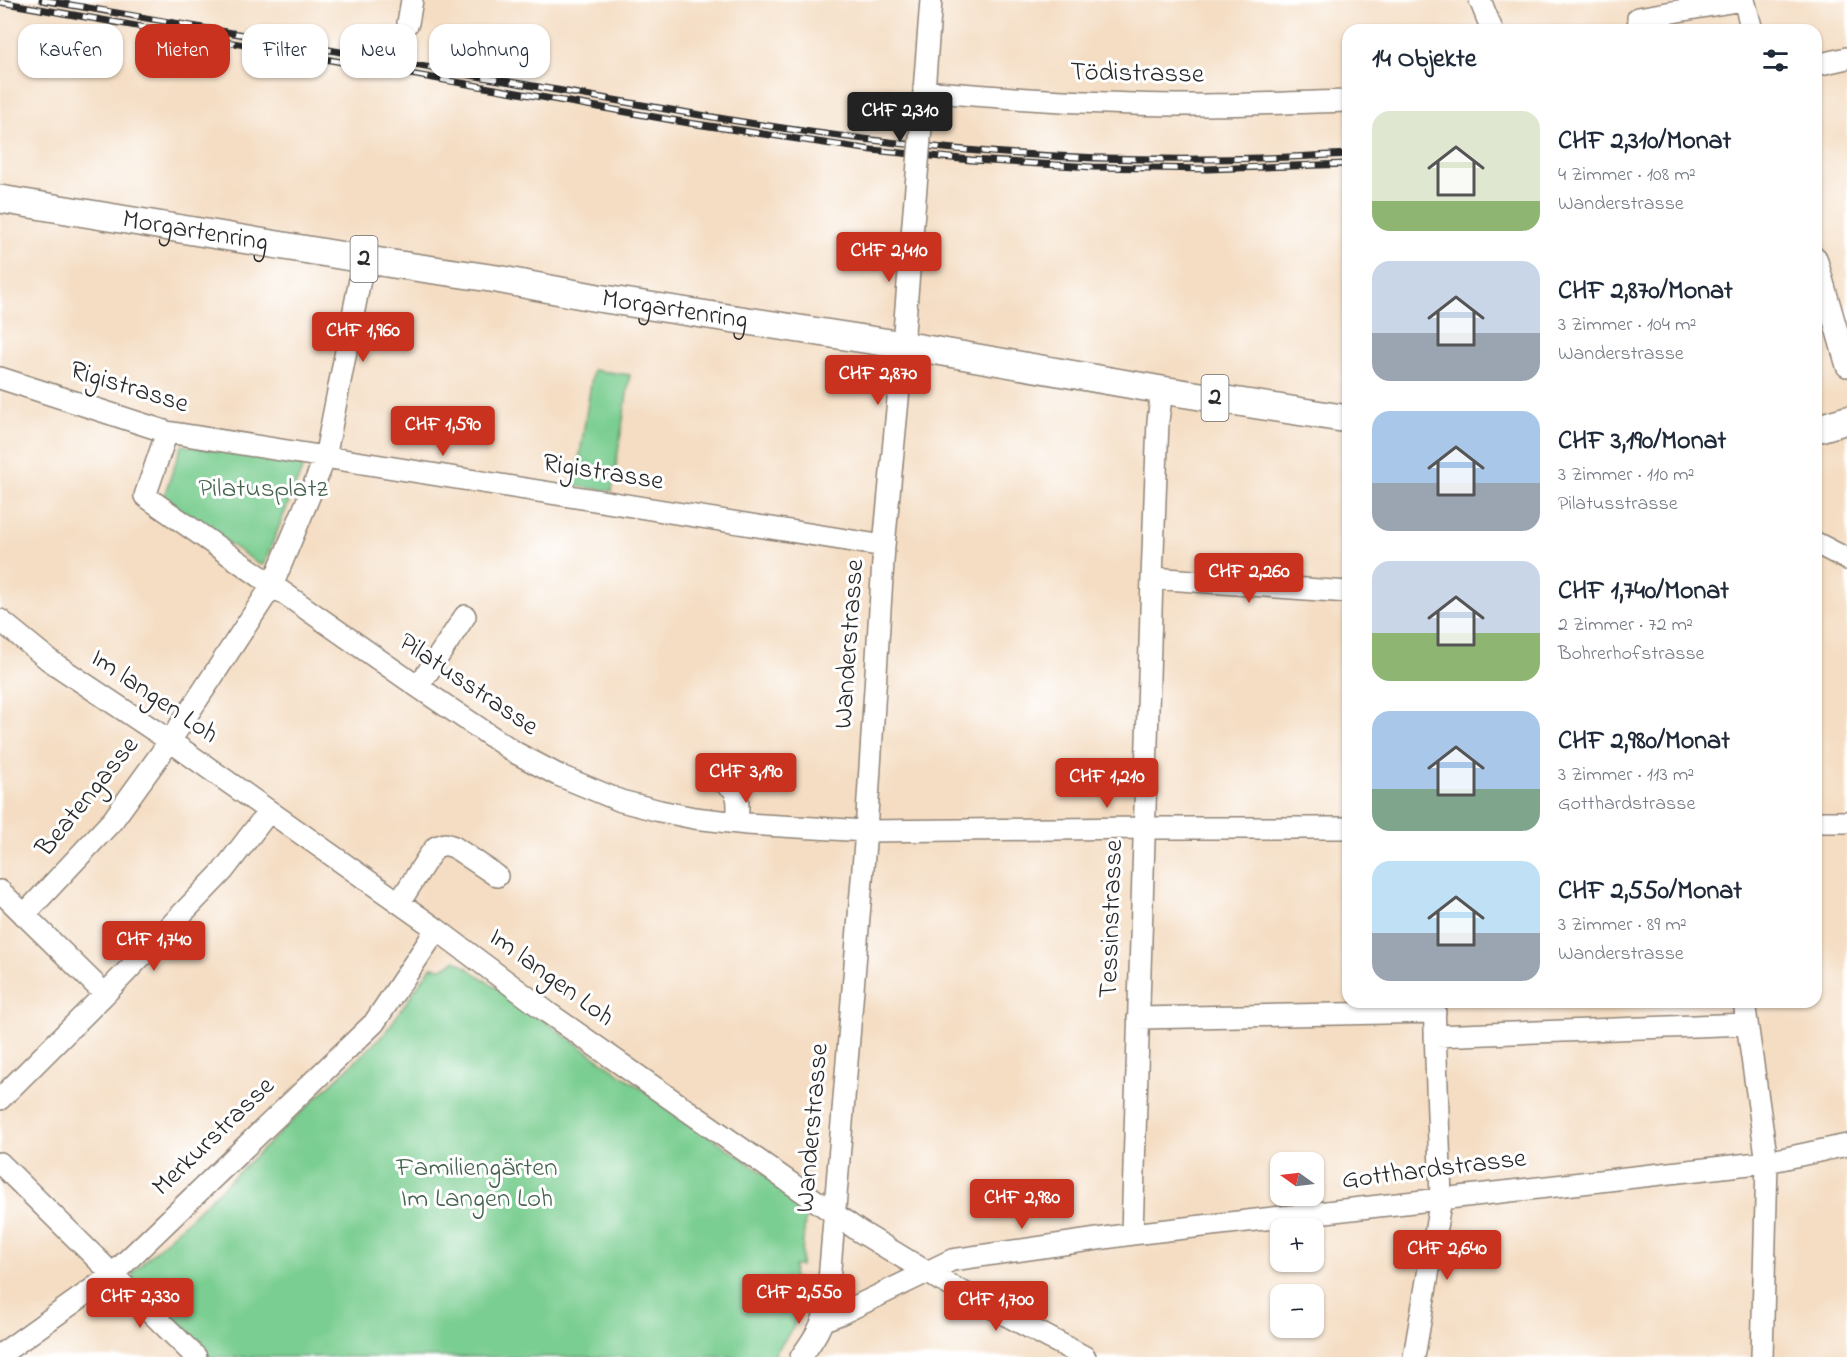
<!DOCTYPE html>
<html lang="de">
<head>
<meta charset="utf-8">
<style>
	body { margin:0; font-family:"Indie Flower",sans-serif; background:#f2f2f3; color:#1f2937; height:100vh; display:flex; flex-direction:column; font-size:22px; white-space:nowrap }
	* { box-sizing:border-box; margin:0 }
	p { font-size:20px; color:#747a83 }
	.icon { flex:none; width:33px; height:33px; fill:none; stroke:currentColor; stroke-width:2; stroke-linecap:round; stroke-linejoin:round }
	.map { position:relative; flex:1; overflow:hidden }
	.panel { position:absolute; left:1342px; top:24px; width:480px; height:984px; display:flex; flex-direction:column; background:#fff; border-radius:18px; box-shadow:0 2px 4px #0004 }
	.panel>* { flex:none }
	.banner { position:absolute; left:18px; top:24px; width:570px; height:54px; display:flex; gap:12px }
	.needle { width:39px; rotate:284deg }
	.buttons { position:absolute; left:1270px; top:1152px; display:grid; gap:12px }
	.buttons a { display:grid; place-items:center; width:54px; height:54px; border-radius:12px; background:#fff; box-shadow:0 2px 4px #0004; font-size:30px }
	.price { position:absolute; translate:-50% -51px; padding:0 14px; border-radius:6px; background:#c8321e; color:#fff; font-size:20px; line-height:39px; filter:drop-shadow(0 2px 3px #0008) }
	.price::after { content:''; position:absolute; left:50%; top:36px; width:18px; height:14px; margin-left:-9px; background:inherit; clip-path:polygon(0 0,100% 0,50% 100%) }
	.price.on { background:#222; color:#fff }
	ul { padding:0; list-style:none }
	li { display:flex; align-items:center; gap:18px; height:150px; padding:0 30px }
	li span { display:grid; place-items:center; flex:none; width:168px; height:120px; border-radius:18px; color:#555 }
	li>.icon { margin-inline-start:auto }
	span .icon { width:72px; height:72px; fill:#fffc; stroke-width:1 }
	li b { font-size:26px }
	h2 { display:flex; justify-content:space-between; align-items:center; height:72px; padding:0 30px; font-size:26px }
	.chip { padding:0 21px; border-radius:18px; background:#fff; box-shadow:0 2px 4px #0004; font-size:21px; line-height:54px }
	.chip.on { background:#c8321e; color:#fff }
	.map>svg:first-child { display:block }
	.green { fill:#7ace91; stroke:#527c5e; stroke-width:1.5 }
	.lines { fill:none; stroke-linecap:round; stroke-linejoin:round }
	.minor-casing { stroke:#908477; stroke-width:24 }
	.major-casing { stroke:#908477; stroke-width:30 }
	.minor { stroke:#fff; stroke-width:21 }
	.major { stroke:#fff; stroke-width:27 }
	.rail-casing { stroke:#2b2b2b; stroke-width:7 }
	.rail { stroke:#fff; stroke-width:4.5; stroke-dasharray:14; stroke-linecap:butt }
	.minor-bridge-casing { stroke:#908477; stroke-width:24; stroke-linecap:butt }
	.minor-bridge { stroke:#fff; stroke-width:21 }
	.labels { text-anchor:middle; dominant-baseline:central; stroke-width:6; stroke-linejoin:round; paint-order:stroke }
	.shield { fill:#fff; stroke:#6b6b6b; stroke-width:1.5 }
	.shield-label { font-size:26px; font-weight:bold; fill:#2b2b2b }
	.street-label { font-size:27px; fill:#2b2b2b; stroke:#fff }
	.park-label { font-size:27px; fill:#47644f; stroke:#fff }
</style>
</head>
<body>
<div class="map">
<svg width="1847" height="1357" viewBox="0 0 1847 1357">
	<rect width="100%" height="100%" fill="#fff"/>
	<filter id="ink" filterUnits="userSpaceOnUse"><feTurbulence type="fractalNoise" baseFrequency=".0167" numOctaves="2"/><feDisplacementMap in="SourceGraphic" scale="12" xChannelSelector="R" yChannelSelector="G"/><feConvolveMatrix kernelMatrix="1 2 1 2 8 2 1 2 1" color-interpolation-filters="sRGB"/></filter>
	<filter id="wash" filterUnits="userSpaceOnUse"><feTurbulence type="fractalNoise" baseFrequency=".008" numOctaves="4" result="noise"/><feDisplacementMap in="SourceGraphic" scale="24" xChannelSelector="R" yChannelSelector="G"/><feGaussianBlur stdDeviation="1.35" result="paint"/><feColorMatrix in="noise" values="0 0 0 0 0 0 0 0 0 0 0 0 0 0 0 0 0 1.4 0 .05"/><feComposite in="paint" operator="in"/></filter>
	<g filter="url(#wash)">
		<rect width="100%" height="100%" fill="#f4ddc3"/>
		<!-- green -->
		<path class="green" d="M593 370 630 375 612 491 575 486Z
			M182 445 301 463 303 467 264 564 260 565 163 498Z
			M456 960 802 1200 806 1208 801 1266H794L793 1279 800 1280 798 1316 794 1326 773 1357H205L133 1285V1272L385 1033 431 967 443 968Z"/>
	</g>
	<g filter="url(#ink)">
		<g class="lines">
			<defs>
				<path id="minor" d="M931 0 924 91C994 97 1064 102 1134 104 1205 107 1277 103 1348 101
					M1480 0 1492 30
					M1744 0 1752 30
					M1638 18 1742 0
					M408 23 412 0
					M1816 65 1847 58
					M1816 258 1847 366
					M0 378 167 432 884 546
					M167 432 145 496 418 687 516 753 558 775 621 801 660 811 694 818 747 824 866 831 1144 828H1348
					M1816 543 1847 559
					M1152 578 1348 592
					M0 620 49 660 170 741 435 928 547 1012 859 1231 940 1280 1085 1357
					M418 687 465 616
					M718 780C741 786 739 803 737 823
					M1816 822H1847
					M0 891 105 994
					M399 903 429 856 436 847 445 844 454 847 497 876
					M24 915 113 820 170 741 272 586 325 458 364 259
					M1744 1002 1767 1162 1762 1357
					M1138 1018 1435 1012
					M1435 1036 1747 1024
					M0 1099 105 994 223 871 269 811
					M0 1163 196 1357
					M1132 1234 1152 578 1158 421 1162 390
					M824 1320 840 1314 952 1260 1132 1234 1767 1162 1847 1145
					M0 1355 112 1275 374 1023 429 941 435 928
					M801 1357C813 1340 823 1326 827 1305L866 831 884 546 901 368 915 199
					M1414 1357 1441 1198 1434 1002"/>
				<g id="major">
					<path id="s1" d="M0 199 393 264 497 279 598 298 903 345 1162 390 1348 419"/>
					<path d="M1816 429 1847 420"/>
				</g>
			</defs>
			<!-- minor casing -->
			<use href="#minor" class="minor-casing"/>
			<!-- major casing -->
			<use href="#major" class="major-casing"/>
			<!-- minor -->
			<use href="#minor" class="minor"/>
			<!-- major -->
			<use href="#major" class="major"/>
			<defs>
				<path id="rail" d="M42 0C208 28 373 58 539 87 649 106 760 127 872 140 1030 160 1190 164 1348 154
					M0 2 689 123 872 150 971 160 1093 167 1207 169 1348 164"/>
			</defs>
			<!-- rail casing -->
			<use href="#rail" class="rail-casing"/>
			<!-- rail -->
			<use href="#rail" class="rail"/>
			<defs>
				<path id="minor-bridge" d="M915 199 924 91"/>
			</defs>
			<!-- minor-bridge casing -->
			<use href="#minor-bridge" class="minor-bridge-casing"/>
			<!-- minor-bridge -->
			<use href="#minor-bridge" class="minor-bridge"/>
		</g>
	</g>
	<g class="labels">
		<!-- shield labels -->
		<g class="shield">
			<rect x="350.5" y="236" width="27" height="46" rx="4.5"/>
			<rect x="1201.5" y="375" width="27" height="46" rx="4.5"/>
		</g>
		<g class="shield-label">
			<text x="364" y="259">2</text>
			<text x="1215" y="398">2</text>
		</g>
		<!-- street labels -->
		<g class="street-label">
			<text transform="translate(1137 74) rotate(1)">Tödistrasse</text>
			<text stroke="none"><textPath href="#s1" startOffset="198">Morgartenring</textPath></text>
			<text stroke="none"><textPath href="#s1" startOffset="684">Morgartenring</textPath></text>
			<text transform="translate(129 388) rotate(17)">Rigistrasse</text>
			<text transform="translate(603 473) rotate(9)">Rigistrasse</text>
			<text transform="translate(850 644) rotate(-86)">Wanderstrasse</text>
			<text transform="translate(468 685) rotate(34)">Pilatusstrasse</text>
			<text transform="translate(154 697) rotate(34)">Im langen Loh</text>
			<text transform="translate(88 797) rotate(-51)">Beatengasse</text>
			<text transform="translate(1112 919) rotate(-88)">Tessinstrasse</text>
			<text transform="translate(551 978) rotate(36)">Im langen Loh</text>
			<text transform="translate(813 1128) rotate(-85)">Wanderstrasse</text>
			<text transform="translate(214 1137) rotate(-44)">Merkurstrasse</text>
			<text transform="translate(1434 1170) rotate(-7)">Gotthardstrasse</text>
		</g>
		<!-- park labels -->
		<g class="park-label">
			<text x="263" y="489">Pilatusplatz</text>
			<text x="477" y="1168">Familiengärten<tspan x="477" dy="31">Im Langen Loh</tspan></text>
		</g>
	</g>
</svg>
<div class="buttons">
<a><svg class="needle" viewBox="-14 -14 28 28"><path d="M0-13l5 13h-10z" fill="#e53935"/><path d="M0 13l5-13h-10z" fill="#747a83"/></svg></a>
<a>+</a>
<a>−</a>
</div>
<b class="price on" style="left:900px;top:143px">CHF 2,310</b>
<b class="price" style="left:889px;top:283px">CHF 2,410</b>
<b class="price" style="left:363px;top:363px">CHF 1,960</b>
<b class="price" style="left:878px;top:406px">CHF 2,870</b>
<b class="price" style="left:443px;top:457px">CHF 1,590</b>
<b class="price" style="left:1249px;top:604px">CHF 2,260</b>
<b class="price" style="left:746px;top:804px">CHF 3,190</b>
<b class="price" style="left:1107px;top:809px">CHF 1,210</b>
<b class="price" style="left:154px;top:972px">CHF 1,740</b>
<b class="price" style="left:1022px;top:1230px">CHF 2,980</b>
<b class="price" style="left:1447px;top:1281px">CHF 2,640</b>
<b class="price" style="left:799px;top:1325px">CHF 2,550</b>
<b class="price" style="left:140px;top:1329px">CHF 2,330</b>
<b class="price" style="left:996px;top:1332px">CHF 1,700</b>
<div class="banner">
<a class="chip">Kaufen</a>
<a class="chip on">Mieten</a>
<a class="chip">Filter</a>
<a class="chip">Neu</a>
<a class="chip">Wohnung</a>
</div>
<section class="panel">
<h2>14 Objekte<svg class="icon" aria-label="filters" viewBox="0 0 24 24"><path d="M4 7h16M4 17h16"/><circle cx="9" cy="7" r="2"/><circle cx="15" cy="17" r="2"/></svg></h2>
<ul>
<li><span style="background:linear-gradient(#dfe7d0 75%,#8fb573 0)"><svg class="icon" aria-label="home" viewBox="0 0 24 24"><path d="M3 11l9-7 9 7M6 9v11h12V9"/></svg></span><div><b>CHF 2,310/Monat</b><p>4 Zimmer · 108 m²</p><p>Wanderstrasse</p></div></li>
<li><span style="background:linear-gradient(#c9d6e8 60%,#9aa5b1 0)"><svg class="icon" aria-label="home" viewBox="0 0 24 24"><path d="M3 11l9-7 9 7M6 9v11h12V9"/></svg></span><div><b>CHF 2,870/Monat</b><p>3 Zimmer · 104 m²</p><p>Wanderstrasse</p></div></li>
<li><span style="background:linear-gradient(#a9c7e8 60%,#9aa5b1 0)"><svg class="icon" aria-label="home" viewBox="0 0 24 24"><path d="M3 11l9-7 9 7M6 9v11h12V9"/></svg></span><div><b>CHF 3,190/Monat</b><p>3 Zimmer · 110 m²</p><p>Pilatusstrasse</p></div></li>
<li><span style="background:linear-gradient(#c9d6e8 60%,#8fb573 0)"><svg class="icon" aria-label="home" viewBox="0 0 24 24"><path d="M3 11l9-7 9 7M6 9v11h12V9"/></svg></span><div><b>CHF 1,740/Monat</b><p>2 Zimmer · 72 m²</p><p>Bohrerhofstrasse</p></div></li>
<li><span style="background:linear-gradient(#a9c7e8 65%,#7fa58c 0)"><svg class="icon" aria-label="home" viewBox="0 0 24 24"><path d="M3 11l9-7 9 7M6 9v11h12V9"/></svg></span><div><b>CHF 2,980/Monat</b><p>3 Zimmer · 113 m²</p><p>Gotthardstrasse</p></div></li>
<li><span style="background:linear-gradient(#bfe0f5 60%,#9aa5b1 0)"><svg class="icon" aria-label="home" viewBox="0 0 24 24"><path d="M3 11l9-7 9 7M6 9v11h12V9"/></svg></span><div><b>CHF 2,550/Monat</b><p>3 Zimmer · 89 m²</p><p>Wanderstrasse</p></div></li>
</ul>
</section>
</div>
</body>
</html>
